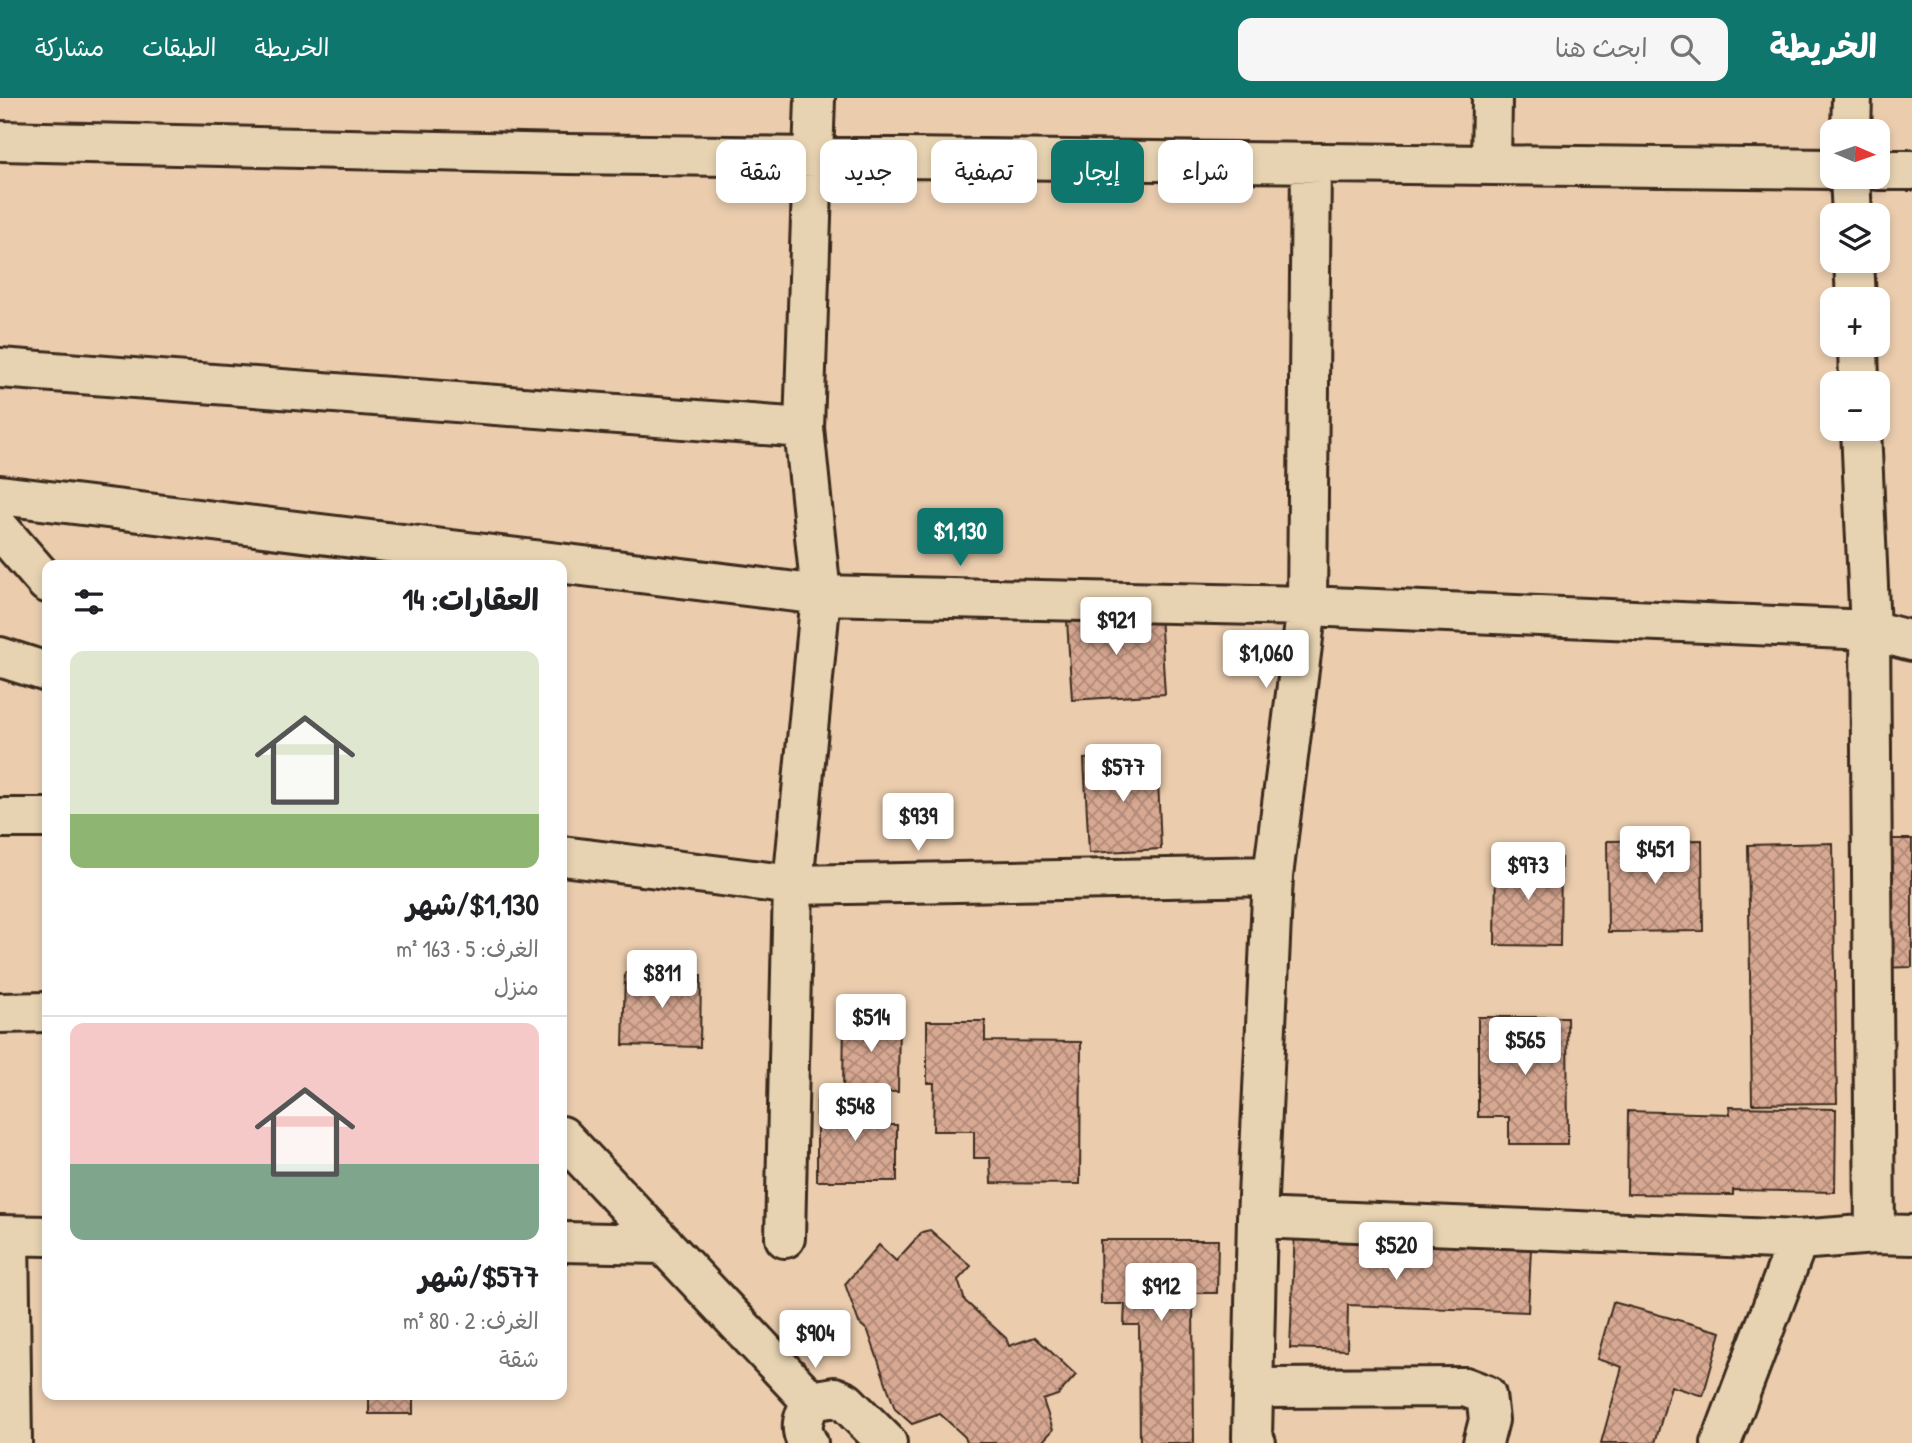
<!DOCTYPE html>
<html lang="ar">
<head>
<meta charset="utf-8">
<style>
	body { margin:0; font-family:"Patrick Hand","Playpen Sans Arabic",sans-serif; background:#f6f6f6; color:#202124; direction:rtl; height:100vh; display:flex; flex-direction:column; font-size:26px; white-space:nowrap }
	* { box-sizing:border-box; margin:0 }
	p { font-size:23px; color:#757577 }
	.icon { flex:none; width:38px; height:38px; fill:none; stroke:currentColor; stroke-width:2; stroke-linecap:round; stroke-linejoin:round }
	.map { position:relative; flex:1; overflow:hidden; direction:ltr }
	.side { position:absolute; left:42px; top:462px; width:525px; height:840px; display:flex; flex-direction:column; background:#fff; border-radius:14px; box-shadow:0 4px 10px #0003; direction:rtl }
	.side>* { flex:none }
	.top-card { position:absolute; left:588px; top:42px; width:665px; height:63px; direction:rtl; display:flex; gap:14px }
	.needle { width:46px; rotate:92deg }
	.fabs { position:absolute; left:1820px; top:21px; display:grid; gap:14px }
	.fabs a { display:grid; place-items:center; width:70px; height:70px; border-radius:14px; background:#fff; box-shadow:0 4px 10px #0003; font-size:35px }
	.price { position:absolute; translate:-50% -60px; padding:0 16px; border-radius:7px; background:#fff; color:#222; font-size:23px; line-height:46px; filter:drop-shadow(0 2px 4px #0008) }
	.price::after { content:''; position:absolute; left:50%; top:42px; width:21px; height:16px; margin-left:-10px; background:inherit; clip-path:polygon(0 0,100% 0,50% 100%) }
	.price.selected { background:#0f766e; color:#fff }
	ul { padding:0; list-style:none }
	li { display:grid; align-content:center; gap:14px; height:371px; padding:0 28px }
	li+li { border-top:2px solid #e0e0e0 }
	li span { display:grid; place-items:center; height:217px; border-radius:14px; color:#555 }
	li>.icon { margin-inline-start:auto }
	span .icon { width:126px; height:126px; fill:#fffc; stroke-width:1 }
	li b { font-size:30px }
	h2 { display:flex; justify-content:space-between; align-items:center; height:84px; padding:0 28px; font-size:30px }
	.pill { padding:0 24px; border-radius:14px; background:#fff; box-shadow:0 4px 10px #0003; font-size:24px; line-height:63px }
	.pill.selected { background:#0f766e; color:#fff }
	header { display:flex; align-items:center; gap:42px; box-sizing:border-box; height:98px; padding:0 35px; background:#0f766e; color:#fff }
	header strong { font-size:33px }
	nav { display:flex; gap:38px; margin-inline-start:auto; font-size:24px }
	.search { width:490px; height:63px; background:#f6f6f6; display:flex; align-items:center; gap:18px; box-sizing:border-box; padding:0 24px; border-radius:14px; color:#757577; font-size:26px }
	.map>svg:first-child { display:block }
	.building { fill:url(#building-cross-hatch); stroke:#3b2a1e; stroke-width:2 }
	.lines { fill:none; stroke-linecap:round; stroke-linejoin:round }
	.street-casing { stroke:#3b2a1e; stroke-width:44 }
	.street { stroke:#e7d3b1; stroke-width:38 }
</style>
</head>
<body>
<header>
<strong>الخريطة</strong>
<div class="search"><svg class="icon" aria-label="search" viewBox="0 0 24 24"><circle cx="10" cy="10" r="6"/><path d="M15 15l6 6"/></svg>ابحث هنا</div>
<nav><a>الخريطة</a><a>الطبقات</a><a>مشاركة</a></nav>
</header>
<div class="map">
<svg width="1912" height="1345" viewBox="0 0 1912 1345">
	<defs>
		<pattern id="building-cross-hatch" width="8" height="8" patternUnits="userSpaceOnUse" patternTransform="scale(1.75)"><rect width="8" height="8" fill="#d7a892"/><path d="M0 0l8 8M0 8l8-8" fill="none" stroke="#b08977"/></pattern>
	</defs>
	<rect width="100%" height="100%" fill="#ebcdae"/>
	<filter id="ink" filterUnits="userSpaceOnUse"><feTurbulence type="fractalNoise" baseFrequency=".0143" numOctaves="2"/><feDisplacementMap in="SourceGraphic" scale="14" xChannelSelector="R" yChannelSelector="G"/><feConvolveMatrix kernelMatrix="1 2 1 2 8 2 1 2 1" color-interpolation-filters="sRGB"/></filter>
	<g filter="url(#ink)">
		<!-- building -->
		<path class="building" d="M1160 516 1165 596 1072 602 1067 522Z
			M1157 657 1161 751 1089 755 1084 661Z
			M1875 741H1912V869L1876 870Z
			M1702 742 1703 833 1608 834 1607 743Z
			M1833 745 1837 1005 1752 1006 1748 747Z
			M1496 760H1561L1560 848 1495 847Z
			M625 875 701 877 700 949 623 947Z
			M844 917 899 918 898 994 843 993Z
			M1478 919H1567L1568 1046H1509V1019H1478Z
			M927 923H985V943L1081 944 1080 1086 991 1085 990 1060H974V1033H933L934 985H927Z
			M817 1003H883V1027H897V1083H817Z
			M1729 1009 1836 1011 1835 1094 1733 1092V1097L1627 1096 1628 1013 1730 1016Z
			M1295 1131 1340 1133 1339 1143 1531 1150 1528 1214 1348 1207 1347 1252 1290 1250Z
			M930 1132 971 1168 958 1182 965 1203 1006 1240 1009 1248 1035 1239 1076 1277 1058 1297 1043 1302 1053 1332 1041 1345H967L965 1339 940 1316 912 1326 895 1311 868 1233 859 1225 845 1186 879 1147 896 1163 922 1134Z
			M1100 1142H1218L1217 1195H1193L1194 1345H1140L1139 1227H1124L1125 1206H1101Z
			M1613 1204 1721 1234 1703 1298 1671 1288 1655 1345H1601L1622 1269 1597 1261Z
			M369 1297H413V1316H369Z"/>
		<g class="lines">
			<defs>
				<path id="street" d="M1851 33 1852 0
					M0 43 567 56 1832 71
					M1491 67 1492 0
					M1878 72H1912
					M1850 79 1852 117
					M1854 163 1856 201
					M1858 247 1859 285
					M0 270 804 330
					M1861 331 1870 532 1875 1136 1912 1137
					M0 397 821 497 1307 508 1870 532 1912 543
					M0 431 47 485
					M0 559 47 574
					M0 720H47
					M562 758 793 787 1273 778
					M0 915 47 914
					M562 1038 811 1303
					M1257 1120 1798 1142 1875 1136
					M0 1137 47 1138
					M9 1138 12 1345
					M785 1140 793 787 821 497 804 330 815 0
					M562 1144 664 1146
					M1254 1290 1465 1289 1486 1297 1489 1322 1483 1345
					M808 1345C798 1330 804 1318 811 1303L835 1299 846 1304 887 1345
					M1256 1345 1252 1340 1257 1120 1273 778 1307 508 1311 65
					M1721 1345 1798 1142"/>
			</defs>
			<!-- street casing -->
			<use href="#street" class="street-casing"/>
			<!-- street -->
			<use href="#street" class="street"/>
		</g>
	</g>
</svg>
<div class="fabs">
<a><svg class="needle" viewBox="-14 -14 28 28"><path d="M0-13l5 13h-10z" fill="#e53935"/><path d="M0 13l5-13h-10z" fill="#757577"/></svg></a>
<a><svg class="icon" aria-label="layers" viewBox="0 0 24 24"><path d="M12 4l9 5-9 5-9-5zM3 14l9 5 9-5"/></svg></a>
<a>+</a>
<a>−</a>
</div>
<b class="price selected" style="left:960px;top:470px">$1,130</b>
<b class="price" style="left:1116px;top:559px">$921</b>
<b class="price" style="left:1266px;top:592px">$1,060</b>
<b class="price" style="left:1123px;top:706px">$577</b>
<b class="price" style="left:918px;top:755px">$939</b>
<b class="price" style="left:1655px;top:788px">$451</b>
<b class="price" style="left:1528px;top:804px">$973</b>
<b class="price" style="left:662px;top:912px">$811</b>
<b class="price" style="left:871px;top:956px">$514</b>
<b class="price" style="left:1525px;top:979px">$565</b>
<b class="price" style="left:855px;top:1045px">$548</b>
<b class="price" style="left:1396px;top:1184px">$520</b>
<b class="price" style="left:1161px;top:1225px">$912</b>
<b class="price" style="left:815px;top:1272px">$904</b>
<div class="top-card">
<a class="pill">شراء</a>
<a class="pill selected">إيجار</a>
<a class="pill">تصفية</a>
<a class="pill">جديد</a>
<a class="pill">شقة</a>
</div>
<section class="side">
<h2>العقارات: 14<svg class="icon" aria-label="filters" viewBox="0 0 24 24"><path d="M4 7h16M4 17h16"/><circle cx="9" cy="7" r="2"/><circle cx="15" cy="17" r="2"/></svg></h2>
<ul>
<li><span style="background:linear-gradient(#dfe7d0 75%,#8fb573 0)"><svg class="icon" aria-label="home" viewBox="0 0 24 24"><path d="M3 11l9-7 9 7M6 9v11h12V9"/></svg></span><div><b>$1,130/شهر</b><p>الغرف: 5 · 163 m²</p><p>منزل</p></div></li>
<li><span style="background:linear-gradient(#f6c9c9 65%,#7fa58c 0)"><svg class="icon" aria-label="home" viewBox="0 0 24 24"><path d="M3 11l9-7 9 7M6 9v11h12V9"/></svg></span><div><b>$577/شهر</b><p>الغرف: 2 · 80 m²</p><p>شقة</p></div></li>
</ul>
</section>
</div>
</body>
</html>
